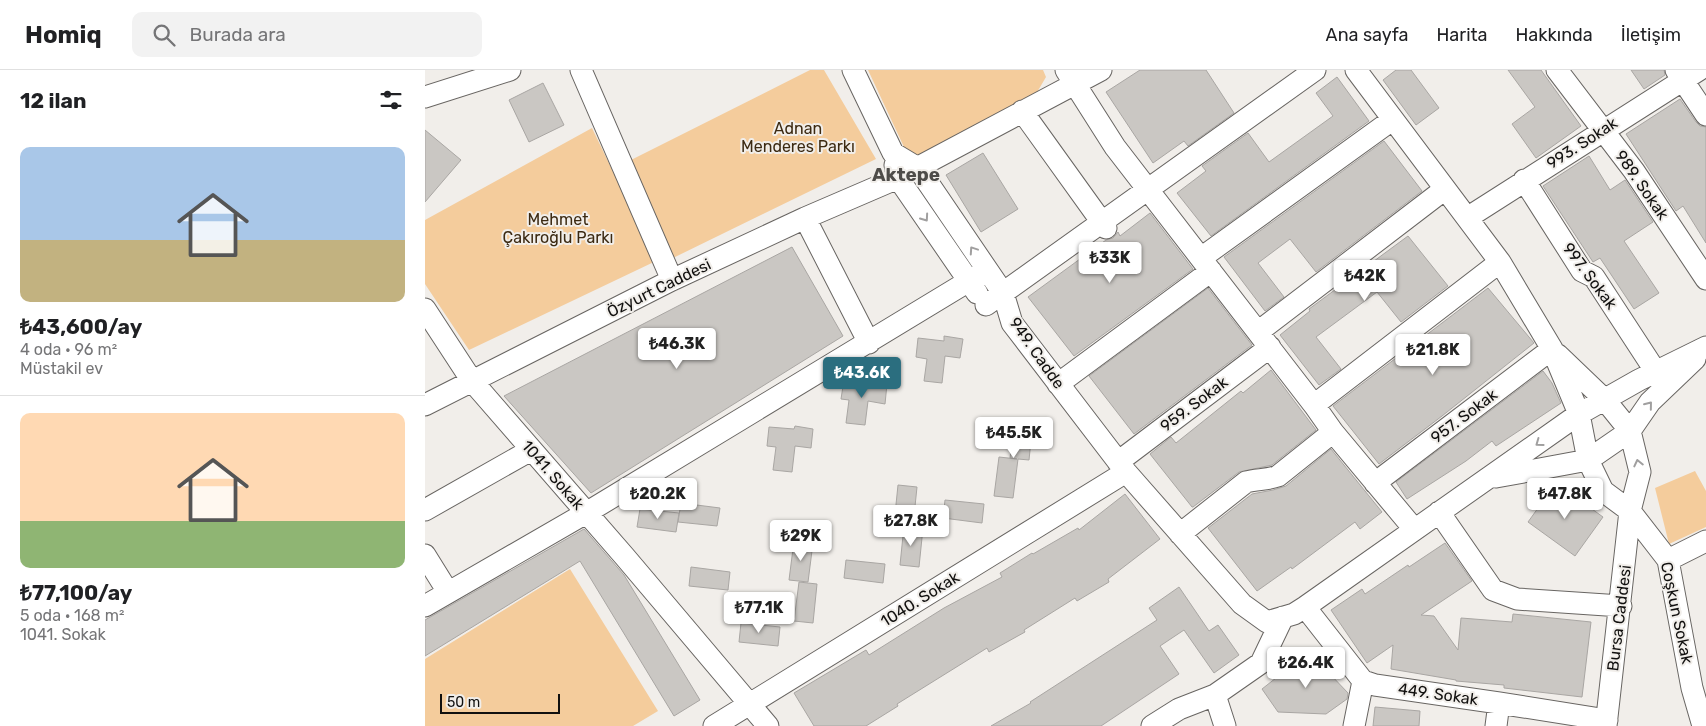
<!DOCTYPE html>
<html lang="tr">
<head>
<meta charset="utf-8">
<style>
	body { margin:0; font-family:Rubik,sans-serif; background:#f2f2f2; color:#202124; height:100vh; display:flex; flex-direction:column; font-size:19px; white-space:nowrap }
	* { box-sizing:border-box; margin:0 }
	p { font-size:16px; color:#757577 }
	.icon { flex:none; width:28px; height:28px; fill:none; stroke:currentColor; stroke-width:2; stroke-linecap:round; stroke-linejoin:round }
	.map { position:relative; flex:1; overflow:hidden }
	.drawer { display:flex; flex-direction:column; background:#fff; width:425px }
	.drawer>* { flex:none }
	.scale { position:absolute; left:15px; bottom:12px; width:120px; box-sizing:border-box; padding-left:5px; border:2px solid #11100f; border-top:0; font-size:14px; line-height:18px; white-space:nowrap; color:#11100f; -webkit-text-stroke:4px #f1eeea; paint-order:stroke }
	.price { position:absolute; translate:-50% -42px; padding:0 11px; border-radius:5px; background:#fff; color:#222; font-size:16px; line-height:32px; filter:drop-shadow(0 1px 2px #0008) }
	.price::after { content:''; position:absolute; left:50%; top:30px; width:15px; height:11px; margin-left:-8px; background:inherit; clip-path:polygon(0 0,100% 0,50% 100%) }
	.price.active { background:#2b6e7f; color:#fff }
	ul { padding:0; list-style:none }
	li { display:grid; align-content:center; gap:10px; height:265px; padding:0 20px }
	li+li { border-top:1px solid #e0e0e0 }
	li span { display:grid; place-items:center; height:155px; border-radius:10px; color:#555 }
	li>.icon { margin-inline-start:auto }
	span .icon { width:90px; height:90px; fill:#fffc; stroke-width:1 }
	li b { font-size:21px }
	h2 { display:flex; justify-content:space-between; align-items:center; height:60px; padding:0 20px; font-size:21px }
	header { display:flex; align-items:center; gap:30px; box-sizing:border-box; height:70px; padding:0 25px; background:#fff; border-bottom:1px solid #e0e0e0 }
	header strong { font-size:24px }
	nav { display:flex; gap:28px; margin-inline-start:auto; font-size:18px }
	.search { width:350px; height:45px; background:#f2f2f2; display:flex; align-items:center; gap:12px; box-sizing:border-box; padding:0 18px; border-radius:10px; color:#757577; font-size:19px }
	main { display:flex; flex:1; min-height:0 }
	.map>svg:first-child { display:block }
	.green { fill:#f4cc9c }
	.building { fill:#cac7c3; stroke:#a9a6a3 }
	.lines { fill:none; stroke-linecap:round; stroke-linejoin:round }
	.minor-casing { stroke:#686562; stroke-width:23 }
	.minor { stroke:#fff; stroke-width:21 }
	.oneway { stroke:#a09f9f }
	.labels { text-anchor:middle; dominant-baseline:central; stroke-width:4; stroke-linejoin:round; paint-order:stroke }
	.park-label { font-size:16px; fill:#3c2a12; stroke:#f1eeea }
	.street-label { font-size:16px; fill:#11100f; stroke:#f1eeea }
	.quarter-label { font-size:19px; font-weight:bold; fill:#4e4c49; stroke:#f1eeea }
</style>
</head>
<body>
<header>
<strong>Homiq</strong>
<div class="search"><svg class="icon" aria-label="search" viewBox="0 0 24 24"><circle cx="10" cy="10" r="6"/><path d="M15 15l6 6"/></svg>Burada ara</div>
<nav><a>Ana sayfa</a><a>Harita</a><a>Hakkında</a><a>İletişim</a></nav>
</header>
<main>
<section class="drawer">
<h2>12 ilan<svg class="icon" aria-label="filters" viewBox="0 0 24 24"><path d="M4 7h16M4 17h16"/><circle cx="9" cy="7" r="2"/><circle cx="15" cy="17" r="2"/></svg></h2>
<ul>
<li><span style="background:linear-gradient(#a9c7e8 60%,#c2b280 0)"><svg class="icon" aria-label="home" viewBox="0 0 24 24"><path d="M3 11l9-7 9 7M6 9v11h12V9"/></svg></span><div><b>₺43,600/ay</b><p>4 oda · 96 m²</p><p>Müstakil ev</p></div></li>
<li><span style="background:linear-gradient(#ffd9b3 70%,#8fb573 0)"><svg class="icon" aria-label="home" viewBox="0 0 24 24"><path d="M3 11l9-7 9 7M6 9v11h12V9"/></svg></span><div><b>₺77,100/ay</b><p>5 oda · 168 m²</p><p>1041. Sokak</p></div></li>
</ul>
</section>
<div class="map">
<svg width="1281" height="656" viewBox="0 0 1281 656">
	<rect width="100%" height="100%" fill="#f1eeea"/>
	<!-- green -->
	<path class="green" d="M385 0H399L451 89 248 188 206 90Z
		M443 0H618L621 7 611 24 486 92Z
		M167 58 231 191 44 280 0 214V150Z
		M1270 401 1281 421V457L1244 474 1230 418Z
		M145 499 233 641 208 656H0V589Z"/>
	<!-- building -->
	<path class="building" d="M715 0H781L809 43 763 76 759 71 728 93 681 22Z
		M971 0H986L1014 38 991 55 958 10Z
		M1083 0H1116L1156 56 1111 88 1087 54 1110 37Z
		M1206 0H1239L1240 5 1219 19Z
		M912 7 944 51 786 166 752 123 781 101 777 96 823 63 844 92 908 46 891 23Z
		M118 13 139 55 104 72 84 30Z
		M1255 29 1271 52 1275 56 1281 57V173L1258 136 1251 141 1201 64Z
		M0 60 36 90 0 132Z
		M959 71 997 121 891 202 865 169 833 193 859 227 840 241 799 187Z
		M558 83 593 139 556 162 521 105Z
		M1164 86 1185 120 1200 110 1228 152 1199 171 1234 223 1209 239 1175 188 1168 192 1118 116Z
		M725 143 768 199 649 286 603 227 681 170 688 168 693 162 695 166Z
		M983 166 1023 216 976 252 952 222 891 267 916 299 894 315 855 265 885 241 884 239Z
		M367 177 418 266 166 423 79 326Z
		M783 218 827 275 709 364 664 306Z
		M1063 218 1109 273 1017 346 954 394 908 336Z
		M519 266 538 269 535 288 520 286 517 313 499 311 502 289 491 287 493 268 519 271Z
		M846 300 891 360 847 395 814 402 768 437H767L725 384 746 367 751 373 816 321 818 323Z
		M1118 301 1127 313 1136 333 1071 376 1067 371 1041 391 982 429 971 412Z
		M419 310 462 314 460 334 443 331 440 355 421 353 424 330 416 329Z
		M590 349 608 351 604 390 593 389 588 428 569 426 574 387 592 389 585 388Z
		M370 356 388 359 386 378 370 376 367 402 348 400 351 377 342 376 344 357 369 359Z
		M906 379 957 442 935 459 930 452 867 499 866 497 832 521 783 458 827 424 848 420 861 416Z
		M1131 413 1178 447 1150 486 1103 452Z
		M473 415 492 417 488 456 469 454Z
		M700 424 735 469 683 509 684 512 652 531 650 528 599 560 600 562 564 582 562 578 472 634 473 636 441 656H389L369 623 441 580 444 585 519 538 577 507 575 503 607 483 608 484 653 458 654 460Z
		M520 430 559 434 557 453 518 448Z
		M256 433 295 438 292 456 253 452Z
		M215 439 254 443 251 462 212 457Z
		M479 456 498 458 494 497 475 495Z
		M159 459 199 505 275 630 249 646 155 491 0 586V550Z
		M369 471 388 473 383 512 364 510Z
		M1020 473 1047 511 996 545 1009 546 1033 580 1036 548 1087 552 1088 544 1166 552 1157 627 1079 618V615L1031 611V610L966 599 968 575 942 593 906 540 937 519 940 524 983 495 984 497Z
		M421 490 460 494 458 513 419 508Z
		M266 497 305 502 303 520 264 516Z
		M374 512 392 514 388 553 369 551Z
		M754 517 784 561 793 555 814 585 789 603 759 560 735 576 754 604 676 656H566L606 633 605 632 732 550 724 538Z
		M316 553 355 557 353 576 314 572Z
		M884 582 923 623 922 629 901 644 853 642 837 619Z
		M950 637 995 641 994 656H948Z"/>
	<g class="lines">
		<defs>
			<path id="minor" d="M156 0 247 210
				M428 0 468 83 493 98 578 223 587 253 701 402 817 534 842 552 869 544 880 537 1154 344 1214 310 1281 277
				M641 0 690 77 889 335 908 362 989 459
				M931 0 1075 192 1127 279 1154 344 1163 390 1178 421 1205 441 1243 490 1267 618 1278 656
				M1132 0 1209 101 1281 209
				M1251 0 1281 45
				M0 27 85 0
				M597 41 681 158
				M470 95 473 108 552 223
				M1099 110 1157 201 1169 207 1231 302
				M380 148 444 273
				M1042 148 1274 0
				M776 188 967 50
				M561 235 890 0
				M0 239 47 311 200 487 343 656
				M833 262 1020 119
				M1133 285 1180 330 1205 361 1215 402 1205 441 1181 656
				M633 314 786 201
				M0 335 247 210 380 148 473 108 676 0
				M889 335 1075 192
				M693 392 845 277
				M1071 407 1163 390 1205 361 1225 332 1270 289
				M950 413 1127 279
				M0 440 106 380
				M1014 442 1068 520 1092 529 1196 536
				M755 464 821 412C832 409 842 410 853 406L908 362
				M0 485 23 522
				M1243 490 1281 471
				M0 536 161 443 562 200
				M880 537 938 611 950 615 1074 633 1182 650
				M790 625 800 656
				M289 656 701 402
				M727 656 754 639 790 625 836 593 858 547
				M929 656 938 611
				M1071 656 1074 633"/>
		</defs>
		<!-- minor casing -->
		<use href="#minor" class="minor-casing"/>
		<!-- minor -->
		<use href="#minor" class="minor"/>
	</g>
	<!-- one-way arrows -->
	<defs><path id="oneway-chevron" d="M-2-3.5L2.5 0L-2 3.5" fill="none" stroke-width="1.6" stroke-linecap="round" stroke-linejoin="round" transform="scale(1.25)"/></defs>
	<g class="oneway">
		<use href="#oneway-chevron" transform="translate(500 148) rotate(55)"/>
		<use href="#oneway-chevron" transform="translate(548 180) rotate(-124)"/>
		<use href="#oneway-chevron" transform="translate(1224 335) rotate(-51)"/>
		<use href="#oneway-chevron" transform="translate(1114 373) rotate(144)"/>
		<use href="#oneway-chevron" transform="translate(1213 393) rotate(-103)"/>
	</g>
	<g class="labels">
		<!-- park labels -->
		<g class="park-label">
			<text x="373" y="58">Adnan<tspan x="373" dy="18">Menderes Parkı</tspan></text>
			<text x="133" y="149">Mehmet<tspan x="133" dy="18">Çakıroğlu Parkı</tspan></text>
		</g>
		<!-- street labels -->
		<g class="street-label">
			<text transform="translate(1157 73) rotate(-33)">993. Sokak</text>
			<text transform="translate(1217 115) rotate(55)">989. Sokak</text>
			<text transform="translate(1165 206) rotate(53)">997. Sokak</text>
			<text transform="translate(234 218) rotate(-26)">Özyurt Caddesi</text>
			<text transform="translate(612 283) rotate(55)">949. Cadde</text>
			<text transform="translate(769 334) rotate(-37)">959. Sokak</text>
			<text transform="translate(1039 346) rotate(-37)">957. Sokak</text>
			<text transform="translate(128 405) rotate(49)">1041. Sokak</text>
			<text transform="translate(495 529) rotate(-32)">1040. Sokak</text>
			<text transform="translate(1252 543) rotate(78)">Coşkun Sokak</text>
			<text transform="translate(1194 548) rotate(-83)">Bursa Caddesi</text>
			<text transform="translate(1013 624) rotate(8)">449. Sokak</text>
		</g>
		<!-- quarter labels -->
		<g class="quarter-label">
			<text x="481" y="104">Aktepe</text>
		</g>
	</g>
</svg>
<div class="scale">50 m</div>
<b class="price" style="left:685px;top:214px">₺33K</b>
<b class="price" style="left:940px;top:232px">₺42K</b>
<b class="price" style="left:252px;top:300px">₺46.3K</b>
<b class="price" style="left:1008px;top:306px">₺21.8K</b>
<b class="price active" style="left:437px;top:329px">₺43.6K</b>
<b class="price" style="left:589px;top:389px">₺45.5K</b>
<b class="price" style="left:233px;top:450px">₺20.2K</b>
<b class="price" style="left:1140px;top:450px">₺47.8K</b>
<b class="price" style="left:486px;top:477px">₺27.8K</b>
<b class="price" style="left:376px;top:492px">₺29K</b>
<b class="price" style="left:334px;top:564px">₺77.1K</b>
<b class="price" style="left:881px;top:619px">₺26.4K</b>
</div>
</main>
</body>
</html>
